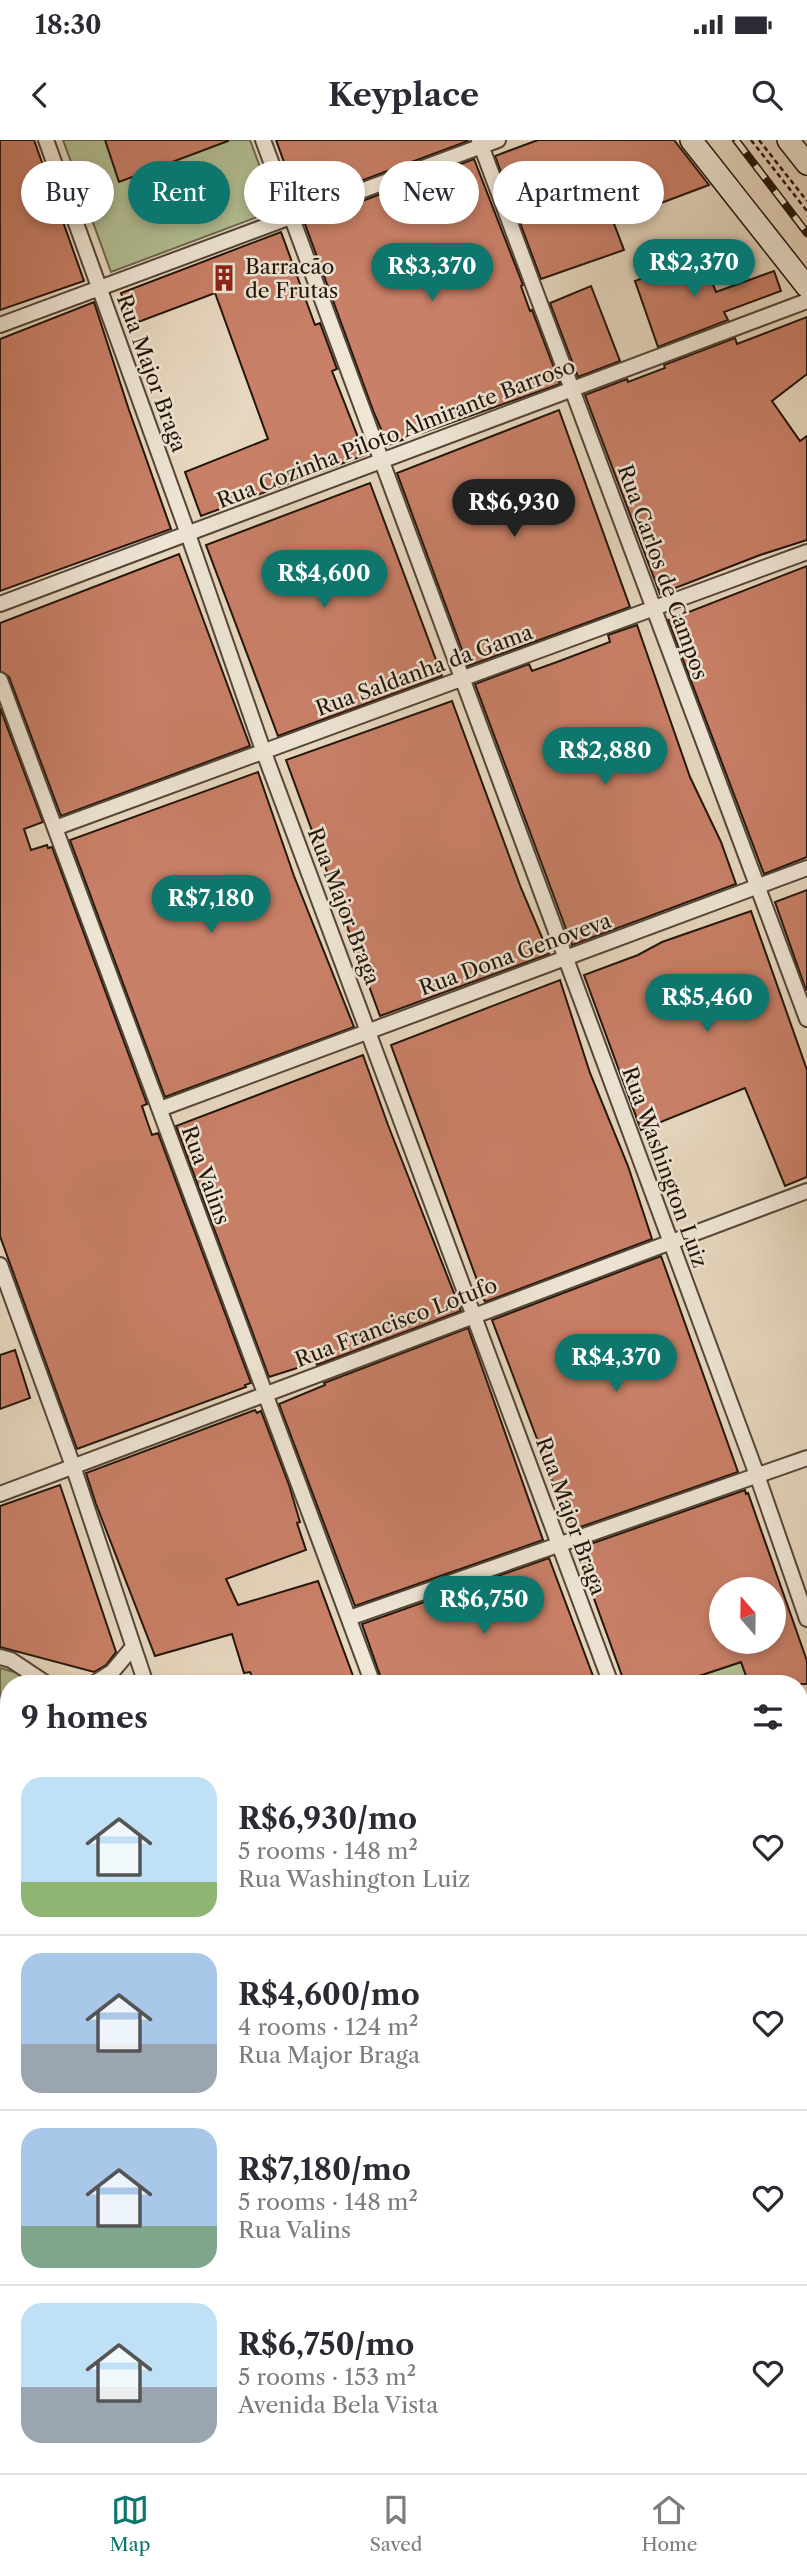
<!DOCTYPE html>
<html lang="en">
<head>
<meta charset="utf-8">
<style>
	body { margin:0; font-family:"Libre Caslon Text",serif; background:#f7f7f7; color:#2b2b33; height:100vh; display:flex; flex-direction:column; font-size:26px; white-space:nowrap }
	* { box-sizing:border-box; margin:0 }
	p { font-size:23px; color:#7c7c81 }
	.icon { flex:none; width:38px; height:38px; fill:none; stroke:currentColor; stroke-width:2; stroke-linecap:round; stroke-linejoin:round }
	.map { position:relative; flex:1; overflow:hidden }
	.panel { position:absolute; left:0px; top:1535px; width:808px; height:800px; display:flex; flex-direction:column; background:#fff; border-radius:28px 28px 0 0; box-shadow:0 4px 10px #0003 }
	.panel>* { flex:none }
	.banner { position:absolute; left:21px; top:21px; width:766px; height:63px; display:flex; gap:14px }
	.needle { width:46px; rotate:340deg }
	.controls { position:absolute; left:709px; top:1437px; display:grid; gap:14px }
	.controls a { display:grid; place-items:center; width:77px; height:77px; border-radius:50%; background:#fff; box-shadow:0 4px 10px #0003; font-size:35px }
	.price { position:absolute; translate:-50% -60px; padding:0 16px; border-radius:24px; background:#0f766e; color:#fff; font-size:23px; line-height:46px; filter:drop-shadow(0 2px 4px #0008) }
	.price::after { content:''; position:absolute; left:50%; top:42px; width:21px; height:16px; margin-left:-10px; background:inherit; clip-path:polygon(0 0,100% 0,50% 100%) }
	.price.on { background:#222; color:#fff }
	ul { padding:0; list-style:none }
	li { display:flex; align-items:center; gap:21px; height:175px; padding:0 21px }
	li+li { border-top:2px solid #e1e1e2 }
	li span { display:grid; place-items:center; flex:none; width:196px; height:140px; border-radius:21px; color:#555 }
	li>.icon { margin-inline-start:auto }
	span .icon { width:84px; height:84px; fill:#fffc; stroke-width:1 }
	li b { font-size:30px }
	h2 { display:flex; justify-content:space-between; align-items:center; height:84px; padding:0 21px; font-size:30px }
	.tag { padding:0 24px; border-radius:32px; background:#fff; box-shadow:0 4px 10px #0003; font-size:24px; line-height:63px }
	.tag.on { background:#0f766e; color:#fff }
	.status { display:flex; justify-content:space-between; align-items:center; height:49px; padding:0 35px; background:#fff; direction:ltr }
	.status svg { height:19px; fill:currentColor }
	header { display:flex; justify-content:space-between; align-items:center; height:91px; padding:0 21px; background:#fff; font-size:32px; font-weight:700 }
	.dock { display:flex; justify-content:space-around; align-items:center; height:98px; border-top:2px solid #e1e1e2; background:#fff; font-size:19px; color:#7c7c81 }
	.dock a { display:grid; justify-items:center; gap:4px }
	.dock .on { color:#0f766e }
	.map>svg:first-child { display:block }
	.green { fill:#b3bf94; stroke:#6a6a4e; stroke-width:2 }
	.building { fill:#c98068; stroke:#221409; stroke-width:2; fill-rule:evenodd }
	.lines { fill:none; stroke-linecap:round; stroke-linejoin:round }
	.street-casing { stroke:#534537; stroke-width:18 }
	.secondary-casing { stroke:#221409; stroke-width:24 }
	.primary-casing { stroke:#221409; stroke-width:26 }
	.highway-casing { stroke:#221409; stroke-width:30 }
	.path { stroke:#221409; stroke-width:2.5; stroke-dasharray:5 3.5; stroke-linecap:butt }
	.street { stroke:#efe6d6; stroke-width:14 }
	.secondary { stroke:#efe6d6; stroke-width:21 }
	.primary { stroke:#e7d8c0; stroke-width:23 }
	.highway { stroke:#e7d8c0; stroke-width:26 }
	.rail-casing { stroke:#221409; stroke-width:8 }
	.rail { stroke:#efe6d6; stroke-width:5; stroke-dasharray:16; stroke-linecap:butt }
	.labels { text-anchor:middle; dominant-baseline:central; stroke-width:5; stroke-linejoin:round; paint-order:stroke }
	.poi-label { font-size:21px; fill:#221409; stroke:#efe6d6; text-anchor:start }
	.street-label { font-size:21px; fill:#221409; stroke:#efe6d6 }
</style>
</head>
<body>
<div class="status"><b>18:30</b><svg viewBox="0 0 49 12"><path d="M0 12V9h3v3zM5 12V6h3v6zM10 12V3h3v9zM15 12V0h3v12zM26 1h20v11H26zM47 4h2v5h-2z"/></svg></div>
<header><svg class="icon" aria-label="back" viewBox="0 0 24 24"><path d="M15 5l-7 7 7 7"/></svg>Keyplace<svg class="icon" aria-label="search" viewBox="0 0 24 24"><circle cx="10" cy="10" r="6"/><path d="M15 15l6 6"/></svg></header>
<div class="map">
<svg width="807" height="2333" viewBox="0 0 807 2333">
	<rect width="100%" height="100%" fill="#e7d8c0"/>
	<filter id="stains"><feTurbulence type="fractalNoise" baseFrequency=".00286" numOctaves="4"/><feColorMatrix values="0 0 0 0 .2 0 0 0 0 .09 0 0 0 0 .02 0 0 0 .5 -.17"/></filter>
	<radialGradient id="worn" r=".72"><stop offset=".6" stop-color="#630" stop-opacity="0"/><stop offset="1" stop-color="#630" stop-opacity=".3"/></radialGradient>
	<!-- green -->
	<path class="green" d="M63 0H250L276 70 111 132Z
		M741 1522 749 1543 675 1544Z
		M0 1528 28 1536 25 1543 9 1544V1566L0 1563Z
		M800 1584 807 1585V1691L800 1693Z
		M807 1761V1900L800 1896V1762Z
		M807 1974V2010L800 2018V1982Z
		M807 2086V2147L802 2107Z
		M518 2326H554L549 2333H513Z"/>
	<!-- building -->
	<path class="building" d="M0 0H34L84 141 0 170Z
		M105 0H228V1L119 42Z
		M276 0H467L468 1 299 64Z
		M538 0H674L709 45 613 81 624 110 541 139 495 16Z
		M474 19 523 145 521 146 530 171 532 170 560 244 388 305 374 273 305 84 306 82Z
		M281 92 315 185 320 183 337 229 332 231 365 315 201 376 185 332 268 299 215 153 133 184 121 153Z
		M701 115 716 152 774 131 781 151 724 172 728 180 658 207 635 141Z
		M591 146 620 221 578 237 550 163Z
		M94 162 129 270 171 389 0 451V199Z
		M807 177V234L772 261 800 301 807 296V400L760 415 660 454 585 255 627 239 628 242 665 228 664 225 735 198 737 204Z
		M559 270 630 467 468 526 397 333Z
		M370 343 442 536 278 596 206 405Z
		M179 414 250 606 61 676 9 537 0 531V483Z
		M807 426V717L764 734 668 480Z
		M637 485 690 637 721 702 736 744 572 805 475 544 529 524 532 531 557 522 610 502 608 495Z
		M452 561 521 748 549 814 380 876 286 620Z
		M0 568 43 682 24 689 31 710 47 705 48 708 52 707 147 964 142 966 147 981 152 995 158 993 251 1243 245 1245 246 1247 77 1309 0 1096Z
		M258 632 294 736 354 887 165 957 70 700Z
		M807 750V850H806L775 762Z
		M751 771 807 930V1037L785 1046 745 948 641 990 584 835 638 815 662 802Z
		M560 840 590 933 628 1026 652 1099 485 1162 391 905Z
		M363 915 388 985 461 1171 317 1225 316 1222 269 1237 176 986Z
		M661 1116 738 1332 569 1391 545 1320 492 1180Z
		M468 1188 543 1400 355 1466 279 1264 325 1245 324 1243Z
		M15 1210 30 1258 0 1269V1215Z
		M255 1270 257 1273 261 1271 289 1345 300 1382 297 1383 306 1410 226 1439 238 1465 318 1441 356 1544H256L250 1532 244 1533 232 1494 155 1516 96 1364 86 1333Z
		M60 1345 116 1512 106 1525 94 1532 0 1507V1366Z
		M745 1350 746 1354 748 1353 807 1521V1544H749L741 1522 675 1544H625L576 1409ZM721 1449H774V1502H721Z
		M549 1418 596 1544H383L362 1484Z"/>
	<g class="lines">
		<defs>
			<path id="street" d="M46 0 188 394 263 610 611 1544
				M263 0 757 1335 807 1479
				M479 0 807 879
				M0 185 498 0
				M0 464 807 161
				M0 540 373 1544
				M55 688 807 412
				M160 969 807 728
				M0 1125 73 1326 146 1544
				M0 1354 807 1051
				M349 1478 807 1318
				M0 1517 11 1520 47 1544
				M93 1544 112 1532 133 1507
				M0 1963 9 1987
				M134 2326 137 2333"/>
			<path id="secondary" d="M691 0 807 147
				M788 0 807 24"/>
			<path id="primary" d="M0 1580 9 1574
				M0 1653 9 1656"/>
			<path id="highway" d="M800 1714 807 1712
				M800 1754 807 1753
				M800 1915 803 1917
				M800 1965 807 1956
				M800 2033 807 2024
				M800 2077 807 2055
				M800 2164 807 2177
				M500 2333 505 2326
				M561 2333 566 2326"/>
		</defs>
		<!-- street casing -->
		<use href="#street" class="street-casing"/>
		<!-- secondary casing -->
		<use href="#secondary" class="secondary-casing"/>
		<!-- primary casing -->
		<use href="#primary" class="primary-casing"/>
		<!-- highway casing -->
		<use href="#highway" class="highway-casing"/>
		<!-- path -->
		<path class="path" d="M751 0 807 71
			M759 0 807 61"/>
		<!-- street -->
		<use href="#street" class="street"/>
		<!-- secondary -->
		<use href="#secondary" class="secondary"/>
		<!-- primary -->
		<use href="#primary" class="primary"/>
		<!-- highway -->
		<use href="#highway" class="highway"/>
		<defs>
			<path id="rail" d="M736 0 807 93"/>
		</defs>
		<!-- rail casing -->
		<use href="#rail" class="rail-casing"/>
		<!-- rail -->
		<use href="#rail" class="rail"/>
	</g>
	<!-- icons -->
	<defs>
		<symbol id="building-bare" viewBox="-9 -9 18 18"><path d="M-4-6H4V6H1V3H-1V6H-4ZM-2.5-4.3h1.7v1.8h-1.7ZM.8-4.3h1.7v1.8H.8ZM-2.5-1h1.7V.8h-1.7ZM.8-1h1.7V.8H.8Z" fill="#8f2418" stroke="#efe6d6" stroke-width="2.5" paint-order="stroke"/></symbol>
	</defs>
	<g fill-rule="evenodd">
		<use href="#building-bare" x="205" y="119" width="38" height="38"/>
	</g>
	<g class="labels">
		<!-- poi labels -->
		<g class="poi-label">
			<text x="245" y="126">Barracão<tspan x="245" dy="24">de Frutas</tspan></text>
		</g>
		<!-- street labels -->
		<g class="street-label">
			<text transform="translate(152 233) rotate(70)">Rua Major Braga</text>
			<text transform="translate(396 293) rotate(-21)">Rua Cozinha Piloto Almirante Barroso</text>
			<text transform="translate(663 432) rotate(70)">Rua Carlos de Campos</text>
			<text transform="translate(424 530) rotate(-20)">Rua Saldanha da Gama</text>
			<text transform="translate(344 766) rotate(69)">Rua Major Braga</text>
			<text transform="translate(515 814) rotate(-20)">Rua Dona Genoveva</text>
			<text transform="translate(665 1027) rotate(70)">Rua Washington Luiz</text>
			<text transform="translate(206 1035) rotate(70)">Rua Valins</text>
			<text transform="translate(396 1182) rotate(-21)">Rua Francisco Lotufo</text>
			<text transform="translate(571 1376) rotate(70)">Rua Major Braga</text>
		</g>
	</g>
	<rect width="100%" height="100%" filter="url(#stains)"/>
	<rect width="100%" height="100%" fill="url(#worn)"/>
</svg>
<div class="controls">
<a><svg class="needle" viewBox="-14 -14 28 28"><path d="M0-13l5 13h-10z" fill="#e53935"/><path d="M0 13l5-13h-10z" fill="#7c7c81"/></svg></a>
</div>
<b class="price" style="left:694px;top:159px">R$2,370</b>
<b class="price" style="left:432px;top:163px">R$3,370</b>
<b class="price on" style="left:514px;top:399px">R$6,930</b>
<b class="price" style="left:324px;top:470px">R$4,600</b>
<b class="price" style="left:605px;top:647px">R$2,880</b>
<b class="price" style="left:211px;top:795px">R$7,180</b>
<b class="price" style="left:707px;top:894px">R$5,460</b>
<b class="price" style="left:616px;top:1254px">R$4,370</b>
<b class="price" style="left:484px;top:1496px">R$6,750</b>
<div class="banner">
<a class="tag">Buy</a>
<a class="tag on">Rent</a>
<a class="tag">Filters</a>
<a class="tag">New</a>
<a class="tag">Apartment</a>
</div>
<section class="panel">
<h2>9 homes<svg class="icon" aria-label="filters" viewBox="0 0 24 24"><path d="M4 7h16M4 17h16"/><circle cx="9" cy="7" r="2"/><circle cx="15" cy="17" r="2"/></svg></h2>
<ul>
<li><span style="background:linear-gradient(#bfe0f5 75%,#8fb573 0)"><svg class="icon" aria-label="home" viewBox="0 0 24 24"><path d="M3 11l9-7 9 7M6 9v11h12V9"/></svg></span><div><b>R$6,930/mo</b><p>5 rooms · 148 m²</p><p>Rua Washington Luiz</p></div><svg class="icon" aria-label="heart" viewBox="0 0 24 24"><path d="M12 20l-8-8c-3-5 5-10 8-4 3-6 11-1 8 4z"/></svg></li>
<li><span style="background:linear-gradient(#a9c7e8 65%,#9aa5b1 0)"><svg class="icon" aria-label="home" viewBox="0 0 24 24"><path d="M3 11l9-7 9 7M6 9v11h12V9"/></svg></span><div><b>R$4,600/mo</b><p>4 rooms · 124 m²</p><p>Rua Major Braga</p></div><svg class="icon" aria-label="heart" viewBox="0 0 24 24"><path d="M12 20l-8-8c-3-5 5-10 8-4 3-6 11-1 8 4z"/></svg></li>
<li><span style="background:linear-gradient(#a9c7e8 70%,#7fa58c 0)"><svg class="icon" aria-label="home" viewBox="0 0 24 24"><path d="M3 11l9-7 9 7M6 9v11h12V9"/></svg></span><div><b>R$7,180/mo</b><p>5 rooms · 148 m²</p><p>Rua Valins</p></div><svg class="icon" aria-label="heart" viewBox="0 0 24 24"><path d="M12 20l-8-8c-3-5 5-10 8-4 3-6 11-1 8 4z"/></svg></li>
<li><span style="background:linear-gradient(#bfe0f5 60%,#9aa5b1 0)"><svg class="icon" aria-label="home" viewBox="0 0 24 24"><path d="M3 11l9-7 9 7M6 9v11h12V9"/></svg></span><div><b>R$6,750/mo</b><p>5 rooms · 153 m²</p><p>Avenida Bela Vista</p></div><svg class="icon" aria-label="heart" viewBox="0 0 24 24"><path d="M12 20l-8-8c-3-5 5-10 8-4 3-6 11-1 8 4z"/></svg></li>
</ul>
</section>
</div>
<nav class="dock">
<a class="on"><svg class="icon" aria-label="map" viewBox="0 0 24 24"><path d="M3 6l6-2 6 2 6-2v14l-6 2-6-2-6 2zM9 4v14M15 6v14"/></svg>Map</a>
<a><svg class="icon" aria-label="saved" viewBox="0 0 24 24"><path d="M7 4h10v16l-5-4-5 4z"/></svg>Saved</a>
<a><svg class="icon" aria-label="home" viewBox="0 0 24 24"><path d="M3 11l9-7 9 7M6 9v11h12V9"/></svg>Home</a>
</nav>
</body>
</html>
